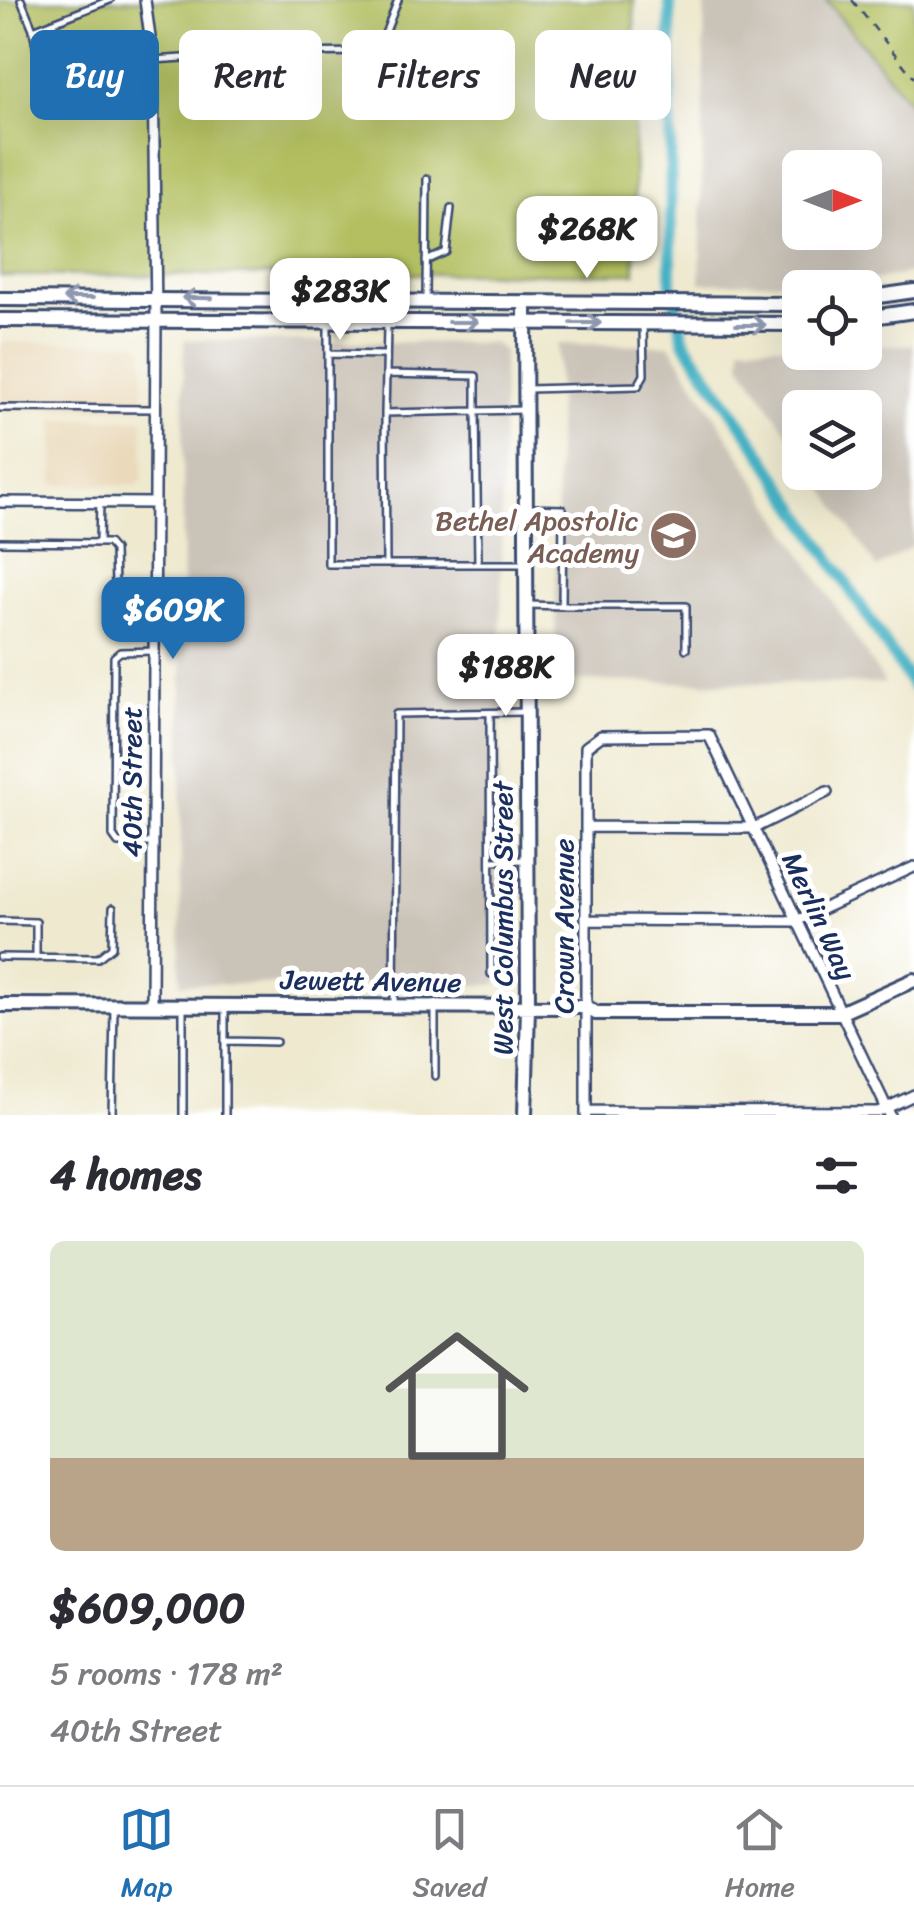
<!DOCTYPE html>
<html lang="en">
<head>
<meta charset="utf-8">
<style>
	body { margin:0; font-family:Sriracha,sans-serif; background:#f2f2f3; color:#2b2b33; height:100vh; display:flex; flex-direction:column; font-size:38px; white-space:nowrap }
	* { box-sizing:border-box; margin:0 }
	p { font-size:32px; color:#7c7c81 }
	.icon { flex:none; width:55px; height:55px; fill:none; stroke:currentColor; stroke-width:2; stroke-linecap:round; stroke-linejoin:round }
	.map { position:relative; height:1115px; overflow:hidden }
	.panel { display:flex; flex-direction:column; background:#fff; flex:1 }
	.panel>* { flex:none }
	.hud { position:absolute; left:30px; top:30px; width:855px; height:90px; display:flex; gap:20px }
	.needle { width:65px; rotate:90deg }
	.fabs { position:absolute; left:782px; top:150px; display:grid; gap:20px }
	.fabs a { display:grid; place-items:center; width:100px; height:100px; border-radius:15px; background:#fff; box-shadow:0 10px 40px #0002; font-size:50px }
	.price { position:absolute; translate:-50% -85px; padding:0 22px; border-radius:20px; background:#fff; color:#222; font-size:32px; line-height:65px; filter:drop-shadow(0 2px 5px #0008) }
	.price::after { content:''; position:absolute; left:50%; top:60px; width:30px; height:22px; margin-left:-15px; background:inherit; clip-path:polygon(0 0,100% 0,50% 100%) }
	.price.active { background:#1f6fb2; color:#fff }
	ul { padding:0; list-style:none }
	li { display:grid; align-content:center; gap:20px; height:530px; padding:0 50px }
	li+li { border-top:2px solid #e1e1e2 }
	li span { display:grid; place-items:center; height:310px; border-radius:15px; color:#555 }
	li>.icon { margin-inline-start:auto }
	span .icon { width:180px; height:180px; fill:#fffc; stroke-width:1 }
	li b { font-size:42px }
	h2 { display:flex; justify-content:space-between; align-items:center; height:120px; padding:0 50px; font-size:42px }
	.chip { padding:0 35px; border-radius:15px; background:#fff; box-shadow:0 10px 40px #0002; font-size:35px; line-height:90px }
	.chip.active { background:#1f6fb2; color:#fff }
	.tab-bar { display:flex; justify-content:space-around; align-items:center; height:140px; border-top:2px solid #e1e1e2; background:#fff; font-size:28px; color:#7c7c81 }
	.tab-bar a { display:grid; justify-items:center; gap:5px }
	.tab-bar .active { color:#1f6fb2 }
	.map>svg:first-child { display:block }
	.built { fill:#ead9ba }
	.industrial { fill:#cac3b8; fill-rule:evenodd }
	.green { fill:#b3bf61; stroke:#677760; stroke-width:2.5 }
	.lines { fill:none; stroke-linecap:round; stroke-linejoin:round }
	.canal { stroke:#47b2c5; stroke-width:12 }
	.lane-casing { stroke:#3b4b6f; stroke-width:10 }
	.street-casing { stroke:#3b4b6f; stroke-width:14 }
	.secondary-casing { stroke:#3b4b6f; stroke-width:18 }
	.path { stroke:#3b4b6f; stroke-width:2.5; stroke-dasharray:8 8; stroke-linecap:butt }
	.lane { stroke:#fff; stroke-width:5 }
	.street { stroke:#fff; stroke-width:9 }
	.secondary { stroke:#fff; stroke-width:12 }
	.oneway { stroke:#8d97ae }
	.labels { text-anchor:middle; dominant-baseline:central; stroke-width:10; stroke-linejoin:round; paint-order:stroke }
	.education-label { font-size:28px; fill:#785e54; stroke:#fff; text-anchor:end }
	.street-label { font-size:28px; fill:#1b2f5e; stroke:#fff }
</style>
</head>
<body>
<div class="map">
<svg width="914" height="1115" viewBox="0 0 914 1115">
	<rect width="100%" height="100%" fill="#fff"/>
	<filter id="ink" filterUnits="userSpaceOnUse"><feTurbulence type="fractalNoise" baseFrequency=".01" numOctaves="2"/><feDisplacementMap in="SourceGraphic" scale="20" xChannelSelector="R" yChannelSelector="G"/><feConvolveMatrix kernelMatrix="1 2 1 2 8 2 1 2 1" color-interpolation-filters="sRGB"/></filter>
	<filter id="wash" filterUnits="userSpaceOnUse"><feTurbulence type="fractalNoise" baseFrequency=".0048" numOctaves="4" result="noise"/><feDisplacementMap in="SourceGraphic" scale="40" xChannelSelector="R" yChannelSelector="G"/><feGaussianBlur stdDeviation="2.25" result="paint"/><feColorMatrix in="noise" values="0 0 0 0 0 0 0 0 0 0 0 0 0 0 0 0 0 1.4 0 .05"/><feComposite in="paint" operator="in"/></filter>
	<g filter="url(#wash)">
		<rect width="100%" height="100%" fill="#eee9cf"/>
		<!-- built -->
		<path class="built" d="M0 342 138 343 144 349 143 408H0Z
			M54 419H143V479L137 485H54Z"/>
		<!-- industrial -->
		<path class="industrial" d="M705 0H826L914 108V272L873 281 700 283ZM800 168H865V232H800Z
			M184 340 493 343 503 351 498 985 180 984Z
			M558 344 670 345 885 684 555 681Z
			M742 345H800V352H865V345H914V545L877 568 814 473 865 472V408H800V452L741 363Z"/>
		<!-- green -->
		<path class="green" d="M0 0H634L635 273 0 276Z
			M826 0H914V108Z"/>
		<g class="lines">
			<!-- canal -->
			<path class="canal" d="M670 0 671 283 684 341 761 452 914 688"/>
		</g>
	</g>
	<g filter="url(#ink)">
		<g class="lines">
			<defs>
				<path id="lane" d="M21 0 33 29
					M110 0 33 30 47 106 153 113
					M153 60 258 53 378 52 398 0
					M426 261 446 252 451 208
					M426 301 427 179
					M328 325V564H523
					M328 354 386 355
					M386 374 387 325
					M528 389 638 386 644 375 643 324
					M0 408 155 409
					M385 413 386 564
					M529 508 563 509 562 606 529 605
					M0 542 108 543 114 550 115 585
					M99 542 100 502
					M478 564 476 411 385 413 386 374 476 376V411L525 410
					M562 606H686V649
					M490 713 491 974
					M151 843H118L113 836 114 657 120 652 154 651
					M491 861 525 860
					M0 921 36 922V958
					M0 957 98 958 112 947 113 908
					M394 1004 396 714 525 712
					M225 1008V1115
					M435 1009V1076
					M225 1041 276 1042
					M112 1115 114 1008
					M183 1115V1009"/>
				<path id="street" d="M145 0 153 60 156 318 152 1005
					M0 502 155 503
					M586 827 754 828 827 792
					M586 920 796 921 914 867
					M586 1111 878 1112 914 1095
					M586 1115V747L601 736 709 735 890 1115"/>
				<path id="secondary" d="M865 298 914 291
					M0 299 800 304
					M865 318 914 311
					M0 320 800 324
					M0 1005 586 1007 596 1013H840L914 980
					M525 1115 528 1007 525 302"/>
			</defs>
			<!-- lane casing -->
			<use href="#lane" class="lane-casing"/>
			<!-- street casing -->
			<use href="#street" class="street-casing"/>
			<!-- secondary casing -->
			<use href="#secondary" class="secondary-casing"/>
			<!-- path -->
			<path class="path" d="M852 0 914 78"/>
			<!-- lane -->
			<use href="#lane" class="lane"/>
			<!-- street -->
			<use href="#street" class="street"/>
			<!-- secondary -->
			<use href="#secondary" class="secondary"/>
		</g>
		<!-- one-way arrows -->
		<defs><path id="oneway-shaft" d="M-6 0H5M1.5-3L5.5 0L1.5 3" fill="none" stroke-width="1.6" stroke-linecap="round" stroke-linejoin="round" transform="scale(2.5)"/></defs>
		<g class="oneway">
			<use href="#oneway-shaft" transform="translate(78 298) rotate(180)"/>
			<use href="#oneway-shaft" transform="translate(197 298) rotate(-179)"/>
			<use href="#oneway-shaft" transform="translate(463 322)"/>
			<use href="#oneway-shaft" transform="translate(586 323)"/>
			<use href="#oneway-shaft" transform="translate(751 325)"/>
		</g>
	</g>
	<!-- icons -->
	<defs>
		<symbol id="school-disc" viewBox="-11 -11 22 22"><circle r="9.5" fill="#8d6e63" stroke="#fff"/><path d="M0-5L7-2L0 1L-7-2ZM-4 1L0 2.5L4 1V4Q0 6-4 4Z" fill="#fff"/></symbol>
	</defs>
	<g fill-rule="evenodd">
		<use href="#school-disc" x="646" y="508" width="55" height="55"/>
	</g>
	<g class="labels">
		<!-- education labels -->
		<g class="education-label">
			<text x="639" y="520">Bethel Apostolic<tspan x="639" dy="32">Academy</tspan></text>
		</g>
		<!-- street labels -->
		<g class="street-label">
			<text transform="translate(131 782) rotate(-90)">40th Street</text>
			<text transform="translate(819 916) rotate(65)">Merlin Way</text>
			<text transform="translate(502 918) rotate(-90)">West Columbus Street</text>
			<text transform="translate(563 926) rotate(-90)">Crown Avenue</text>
			<text transform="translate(371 981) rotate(1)">Jewett Avenue</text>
		</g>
	</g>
</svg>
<div class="fabs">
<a><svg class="needle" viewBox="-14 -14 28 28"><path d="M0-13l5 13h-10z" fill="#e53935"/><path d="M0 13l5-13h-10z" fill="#7c7c81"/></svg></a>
<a><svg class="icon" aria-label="locate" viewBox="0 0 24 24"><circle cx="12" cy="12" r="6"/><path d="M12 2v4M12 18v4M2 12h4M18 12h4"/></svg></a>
<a><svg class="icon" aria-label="layers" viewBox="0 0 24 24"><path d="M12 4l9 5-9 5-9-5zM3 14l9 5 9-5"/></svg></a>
</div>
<b class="price" style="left:587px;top:281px">$268K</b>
<b class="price" style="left:340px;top:343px">$283K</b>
<b class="price active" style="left:173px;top:662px">$609K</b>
<b class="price" style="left:506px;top:719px">$188K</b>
<div class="hud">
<a class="chip active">Buy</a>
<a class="chip">Rent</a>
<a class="chip">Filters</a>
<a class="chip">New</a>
</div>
</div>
<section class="panel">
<h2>4 homes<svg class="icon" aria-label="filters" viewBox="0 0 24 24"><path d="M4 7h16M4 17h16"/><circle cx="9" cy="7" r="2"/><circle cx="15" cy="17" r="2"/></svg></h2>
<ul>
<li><span style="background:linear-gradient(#dfe7d0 70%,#b9a48a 0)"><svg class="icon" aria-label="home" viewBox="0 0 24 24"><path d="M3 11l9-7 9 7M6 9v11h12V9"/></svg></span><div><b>$609,000</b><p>5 rooms · 178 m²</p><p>40th Street</p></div></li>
</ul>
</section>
<nav class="tab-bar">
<a class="active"><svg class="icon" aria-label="map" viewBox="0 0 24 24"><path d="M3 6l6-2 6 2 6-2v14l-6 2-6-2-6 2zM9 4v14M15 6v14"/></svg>Map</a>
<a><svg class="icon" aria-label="saved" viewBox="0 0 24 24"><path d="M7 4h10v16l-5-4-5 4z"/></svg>Saved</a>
<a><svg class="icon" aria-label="home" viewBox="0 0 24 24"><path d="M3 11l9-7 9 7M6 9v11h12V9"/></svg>Home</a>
</nav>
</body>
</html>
